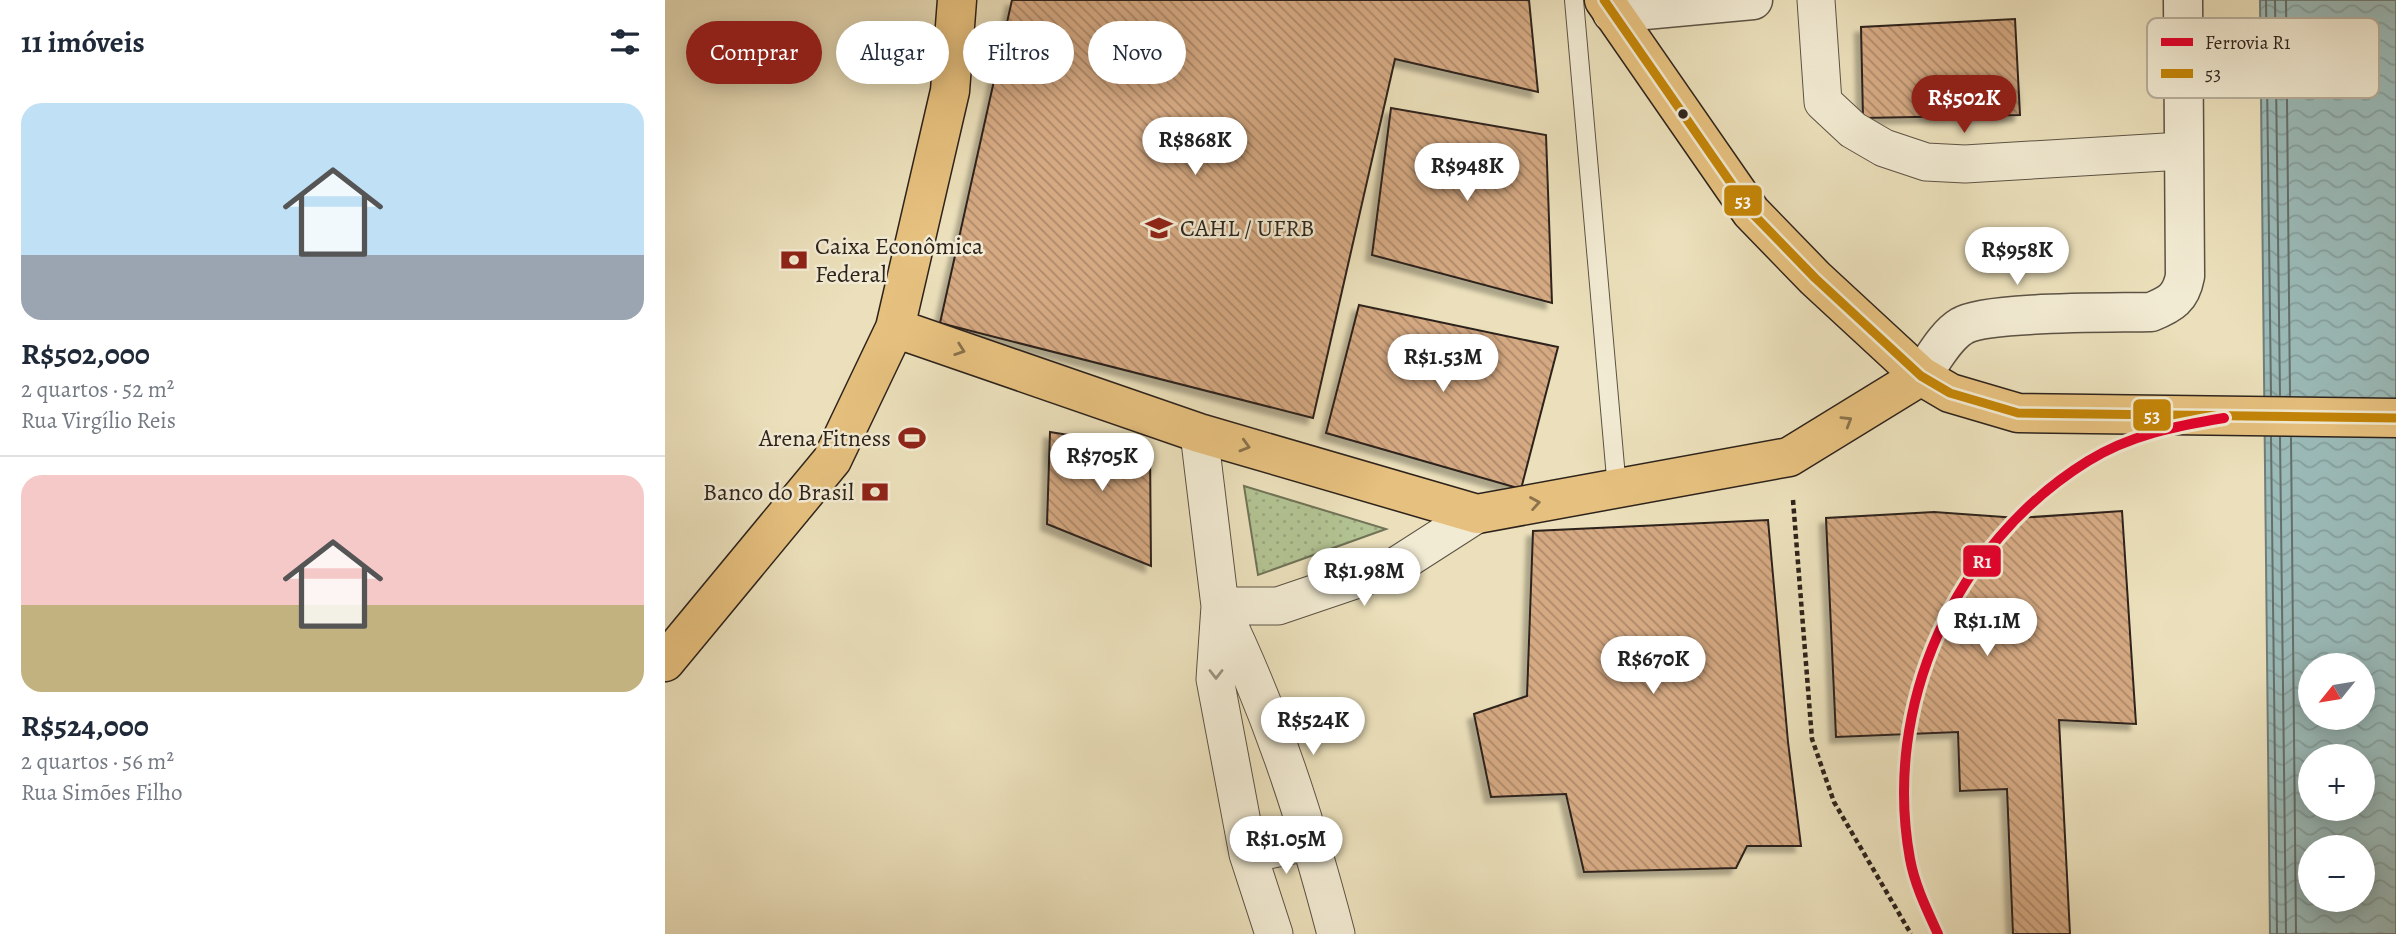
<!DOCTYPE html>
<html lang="pt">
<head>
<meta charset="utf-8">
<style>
	body { margin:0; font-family:Alegreya,serif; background:#f6f6f7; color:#1f2937; height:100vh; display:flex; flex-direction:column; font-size:26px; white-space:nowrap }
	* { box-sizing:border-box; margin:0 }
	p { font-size:23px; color:#747a83 }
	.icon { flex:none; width:38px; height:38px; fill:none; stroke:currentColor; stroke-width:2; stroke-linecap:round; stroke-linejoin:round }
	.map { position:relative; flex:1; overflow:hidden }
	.drawer { display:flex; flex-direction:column; background:#fff; width:665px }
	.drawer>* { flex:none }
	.banner { position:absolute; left:21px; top:21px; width:665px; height:63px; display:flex; gap:14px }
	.needle { width:46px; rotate:240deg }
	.tools { position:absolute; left:1633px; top:653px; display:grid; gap:14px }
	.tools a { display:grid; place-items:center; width:77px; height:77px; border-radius:50%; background:#fff; box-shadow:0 4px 18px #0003; font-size:35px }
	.price { position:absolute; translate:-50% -60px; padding:0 16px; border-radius:24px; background:#fff; color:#222; font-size:23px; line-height:46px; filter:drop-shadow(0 2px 4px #0008) }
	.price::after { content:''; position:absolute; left:50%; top:42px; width:21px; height:16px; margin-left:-10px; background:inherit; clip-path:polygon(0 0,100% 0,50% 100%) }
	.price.current { background:#8f2418; color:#fff }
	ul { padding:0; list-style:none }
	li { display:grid; align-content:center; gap:14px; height:371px; padding:0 21px }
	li+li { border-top:2px solid #e0e1e3 }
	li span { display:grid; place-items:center; height:217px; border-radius:21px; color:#555 }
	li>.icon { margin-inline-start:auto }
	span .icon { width:126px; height:126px; fill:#fffc; stroke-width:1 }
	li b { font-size:30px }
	h2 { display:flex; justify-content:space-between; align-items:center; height:84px; padding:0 21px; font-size:30px }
	.pill { padding:0 24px; border-radius:32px; background:#fff; box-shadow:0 4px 18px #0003; font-size:24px; line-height:63px }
	.pill.current { background:#8f2418; color:#fff }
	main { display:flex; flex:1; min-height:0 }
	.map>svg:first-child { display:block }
	.park { fill:url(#park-dots); stroke:#707358; stroke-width:2 }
	.water { fill:url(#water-waves); stroke:#6f7e7a; stroke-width:2; fill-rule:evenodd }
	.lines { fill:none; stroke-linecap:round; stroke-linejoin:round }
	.shore { stroke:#646f6a; stroke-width:2 }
	.building { fill:url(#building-back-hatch); stroke:#2d231c; stroke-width:2; filter:url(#shadow) }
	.service-casing { stroke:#5c5244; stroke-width:20 }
	.minor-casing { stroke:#5c5244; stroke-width:39 }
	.tertiary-casing { stroke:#5c5244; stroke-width:41 }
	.primary-casing { stroke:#2d231c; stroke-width:41 }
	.path { stroke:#2d231c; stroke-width:4.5; stroke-dasharray:5 3.5; stroke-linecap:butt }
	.service { stroke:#f2ebd3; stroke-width:18 }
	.minor { stroke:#f2ebd3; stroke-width:37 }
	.tertiary { stroke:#f2ebd3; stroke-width:38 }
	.primary { stroke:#e6c07e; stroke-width:38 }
	.bus-1-casing { stroke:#f2ebd3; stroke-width:14 }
	.bus-1 { stroke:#c48507; stroke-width:9 }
	.rail-1-casing { stroke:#f2ebd3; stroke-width:16 }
	.rail-1 { stroke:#e4002b; stroke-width:10 }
	.oneway { stroke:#8a724d }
	.oneway2 { stroke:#999181 }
	.bus-dot { fill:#2d231c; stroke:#f2ebd3; stroke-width:2.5 }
	.labels { text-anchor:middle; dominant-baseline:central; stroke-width:5; stroke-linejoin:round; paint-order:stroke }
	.poi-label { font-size:24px; fill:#2d231c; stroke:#f2ebd3; text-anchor:start }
	.key { fill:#f2ebd3; stroke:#b7af9c; stroke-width:2 }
	.key-label { font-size:19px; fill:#2d231c }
	.line-badge { stroke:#f2ebd3; stroke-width:2.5 }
	.badge-label { font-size:19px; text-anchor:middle; font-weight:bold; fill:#fff }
</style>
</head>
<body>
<main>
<section class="drawer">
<h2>11 imóveis<svg class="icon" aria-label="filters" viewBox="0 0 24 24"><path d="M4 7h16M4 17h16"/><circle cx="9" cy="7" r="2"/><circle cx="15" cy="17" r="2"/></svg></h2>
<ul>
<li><span style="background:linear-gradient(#bfe0f5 70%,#9aa5b1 0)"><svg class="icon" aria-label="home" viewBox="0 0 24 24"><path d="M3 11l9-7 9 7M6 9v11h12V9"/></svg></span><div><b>R$502,000</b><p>2 quartos · 52 m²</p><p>Rua Virgílio Reis</p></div></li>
<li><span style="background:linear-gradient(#f6c9c9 60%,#c2b280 0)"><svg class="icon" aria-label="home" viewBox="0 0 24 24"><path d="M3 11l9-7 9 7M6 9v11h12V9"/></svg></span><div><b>R$524,000</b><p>2 quartos · 56 m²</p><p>Rua Simões Filho</p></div></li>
</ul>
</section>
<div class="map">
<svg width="1731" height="934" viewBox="0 0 1731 934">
	<defs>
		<pattern id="park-dots" width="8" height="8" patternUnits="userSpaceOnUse" patternTransform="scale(1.75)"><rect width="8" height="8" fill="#b3c393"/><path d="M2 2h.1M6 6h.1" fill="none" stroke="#9aa77e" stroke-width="1.8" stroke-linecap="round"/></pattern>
		<pattern id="water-waves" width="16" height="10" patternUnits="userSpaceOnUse" patternTransform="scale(1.75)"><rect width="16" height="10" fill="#9bbbb9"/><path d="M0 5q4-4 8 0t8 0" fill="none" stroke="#86a09e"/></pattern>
		<pattern id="building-back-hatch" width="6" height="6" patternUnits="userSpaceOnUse" patternTransform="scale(1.75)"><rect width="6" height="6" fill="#d5a982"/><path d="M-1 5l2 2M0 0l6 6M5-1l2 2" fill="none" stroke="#ad896a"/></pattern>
		<filter id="shadow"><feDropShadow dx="-6" dy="6" stdDeviation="2" flood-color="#0004"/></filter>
	</defs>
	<rect width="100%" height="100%" fill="#ebe0bb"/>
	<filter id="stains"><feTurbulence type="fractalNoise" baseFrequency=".00286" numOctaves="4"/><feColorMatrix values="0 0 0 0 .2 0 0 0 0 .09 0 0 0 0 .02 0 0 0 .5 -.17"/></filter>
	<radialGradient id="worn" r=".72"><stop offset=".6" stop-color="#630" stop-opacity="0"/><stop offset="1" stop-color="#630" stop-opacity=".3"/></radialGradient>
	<!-- park -->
	<path class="park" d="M579 486 721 529 593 575Z"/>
	<!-- water -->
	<path class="water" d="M1595 0H1731V934H1605ZM1645 665H1698V718H1645ZM1645 756H1698V808H1645ZM1645 847H1698V900H1645Z"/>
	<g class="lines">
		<!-- shore -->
		<path class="shore" d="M1601 0 1606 395
			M1610 0 1615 395
			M1621 0 1625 396
			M1606 437 1612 934
			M1615 437 1621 934
			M1626 438 1631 934"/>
	</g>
	<!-- building -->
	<path class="building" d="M347 0H864L873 92 730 59 648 418 275 323Z
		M1350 19 1355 115 1198 118 1196 27Z
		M726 108 881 135 887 303 707 255Z
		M694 305 893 347 856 489 661 433Z
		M385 432 485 448 486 566 382 524Z
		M1457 511 1471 724 1394 720 1405 934H1348L1342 789 1295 791 1293 732 1171 737 1161 518 1269 512 1353 518Z
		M1103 520 1123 742 1136 846H1082L1071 868 919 872 901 794 826 797 809 714 862 696 868 531Z"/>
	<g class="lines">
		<defs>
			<path id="service" d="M909 0 952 489"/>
			<path id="minor" d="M1151 0 1158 102 1188 130 1219 148 1261 162 1300 164 1517 151
				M534 433 555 606 550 679 583 854 609 934
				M555 606H613L731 566 812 514
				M556 609C607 713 642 823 671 934
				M583 854 647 841"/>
			<path id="tertiary" d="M947 13 1088 0
				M1256 376C1268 360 1280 336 1297 326 1321 311 1450 313 1486 312 1506 304 1516 298 1520 276L1518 0"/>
			<path id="primary" d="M939 0 1086 212 1150 278 1256 376 1285 393 1353 413 1731 418
				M230 328 534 433 812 514 1124 457 1256 376
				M0 662 167 460 230 328 285 91 292 0"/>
		</defs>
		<!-- service casing -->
		<use href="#service" class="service-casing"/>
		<!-- minor casing -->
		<use href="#minor" class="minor-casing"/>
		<!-- tertiary casing -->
		<use href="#tertiary" class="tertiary-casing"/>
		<!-- primary casing -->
		<use href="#primary" class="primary-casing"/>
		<!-- path -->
		<path class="path" d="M1128 500 1147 739 1169 802 1246 934"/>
		<!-- service -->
		<use href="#service" class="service"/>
		<!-- minor -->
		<use href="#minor" class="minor"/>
		<!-- tertiary -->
		<use href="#tertiary" class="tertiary"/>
		<!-- primary -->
		<use href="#primary" class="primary"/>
		<defs>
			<path id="bus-1" d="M939 0 1086 212 1150 278 1256 376 1285 393 1353 413 1731 418"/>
		</defs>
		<!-- bus-1 casing -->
		<use href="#bus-1" class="bus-1-casing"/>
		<!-- bus-1 -->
		<use href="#bus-1" class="bus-1"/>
		<defs>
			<path id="rail-1" d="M1273 934C1262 910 1250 886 1245 859 1217 706 1289 544 1423 461 1465 435 1511 426 1559 418"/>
		</defs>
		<!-- rail-1 casing -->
		<use href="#rail-1" class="rail-1-casing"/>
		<!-- rail-1 -->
		<use href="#rail-1" class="rail-1"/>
	</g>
	<!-- one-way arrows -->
	<defs><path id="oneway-chevron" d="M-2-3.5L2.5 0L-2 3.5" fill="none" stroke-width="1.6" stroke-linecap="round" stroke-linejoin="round" transform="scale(1.75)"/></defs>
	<g class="oneway">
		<use href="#oneway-chevron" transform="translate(295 350) rotate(19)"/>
		<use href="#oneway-chevron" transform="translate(1182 421) rotate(-31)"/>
		<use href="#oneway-chevron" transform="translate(580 446) rotate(16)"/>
		<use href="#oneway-chevron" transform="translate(870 503) rotate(-10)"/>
	</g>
	<use class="oneway2" href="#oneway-chevron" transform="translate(551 674) rotate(90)"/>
	<!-- icons -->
	<defs>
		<symbol id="university-bare" viewBox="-9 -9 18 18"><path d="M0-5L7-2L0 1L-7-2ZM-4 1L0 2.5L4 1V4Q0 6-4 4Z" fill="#8f2418" stroke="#f2ebd3" stroke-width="2.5" paint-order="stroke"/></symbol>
		<symbol id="bank-bare" viewBox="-9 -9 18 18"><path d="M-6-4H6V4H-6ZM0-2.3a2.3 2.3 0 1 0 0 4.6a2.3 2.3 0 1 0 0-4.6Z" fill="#8f2418" stroke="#f2ebd3" stroke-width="2.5" paint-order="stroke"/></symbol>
		<symbol id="stadium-bare" viewBox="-9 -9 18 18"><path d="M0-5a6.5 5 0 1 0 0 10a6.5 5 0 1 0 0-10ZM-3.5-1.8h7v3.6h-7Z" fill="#8f2418" stroke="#f2ebd3" stroke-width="2.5" paint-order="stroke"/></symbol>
	</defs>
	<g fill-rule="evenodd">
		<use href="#university-bare" x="475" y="209" width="38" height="38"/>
		<use href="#bank-bare" x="110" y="241" width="38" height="38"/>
		<use href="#stadium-bare" x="228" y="419" width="38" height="38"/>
		<use href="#bank-bare" x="191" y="473" width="38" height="38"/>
	</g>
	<!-- markers -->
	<circle class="bus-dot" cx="1018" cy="114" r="6"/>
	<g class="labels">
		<!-- poi labels -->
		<g class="poi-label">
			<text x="515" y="228">CAHL / UFRB</text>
			<text x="150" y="246">Caixa Econômica<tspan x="150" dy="28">Federal</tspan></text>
			<text x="226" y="438" text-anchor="end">Arena Fitness</text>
			<text x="189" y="492" text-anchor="end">Banco do Brasil</text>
		</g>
	</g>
	<!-- legend -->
	<rect x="1482" y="18" width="232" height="80" rx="10" class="key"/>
	<rect x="1496" y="38" width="32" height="8" fill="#e4002b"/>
	<rect x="1496" y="69" width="32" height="9" fill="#c48507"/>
	<g class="key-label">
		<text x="1540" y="49">Ferrovia R1</text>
		<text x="1540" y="80">53</text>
	</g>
	<g class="line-badge">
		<rect x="1058" y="184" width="40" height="33" rx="7" fill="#c48507"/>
		<rect x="1467" y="398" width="40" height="34" rx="7" fill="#c48507"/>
		<rect x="1297" y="544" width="40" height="34" rx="7" fill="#e4002b"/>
	</g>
	<g class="badge-label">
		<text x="1078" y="207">53</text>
		<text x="1487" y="422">53</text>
		<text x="1317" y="568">R1</text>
	</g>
	<rect width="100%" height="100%" filter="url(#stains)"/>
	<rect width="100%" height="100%" fill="url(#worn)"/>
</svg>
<div class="tools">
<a><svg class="needle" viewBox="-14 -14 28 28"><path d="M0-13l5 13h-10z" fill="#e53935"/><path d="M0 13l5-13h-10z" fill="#747a83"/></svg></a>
<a>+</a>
<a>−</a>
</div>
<b class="price current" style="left:1299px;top:135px">R$502K</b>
<b class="price" style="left:530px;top:177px">R$868K</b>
<b class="price" style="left:802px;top:203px">R$948K</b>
<b class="price" style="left:1352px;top:287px">R$958K</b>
<b class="price" style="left:778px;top:394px">R$1.53M</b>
<b class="price" style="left:437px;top:493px">R$705K</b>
<b class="price" style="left:699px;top:608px">R$1.98M</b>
<b class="price" style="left:1322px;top:658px">R$1.1M</b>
<b class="price" style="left:988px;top:696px">R$670K</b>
<b class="price" style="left:648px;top:757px">R$524K</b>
<b class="price" style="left:621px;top:876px">R$1.05M</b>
<div class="banner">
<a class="pill current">Comprar</a>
<a class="pill">Alugar</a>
<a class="pill">Filtros</a>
<a class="pill">Novo</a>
</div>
</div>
</main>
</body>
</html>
